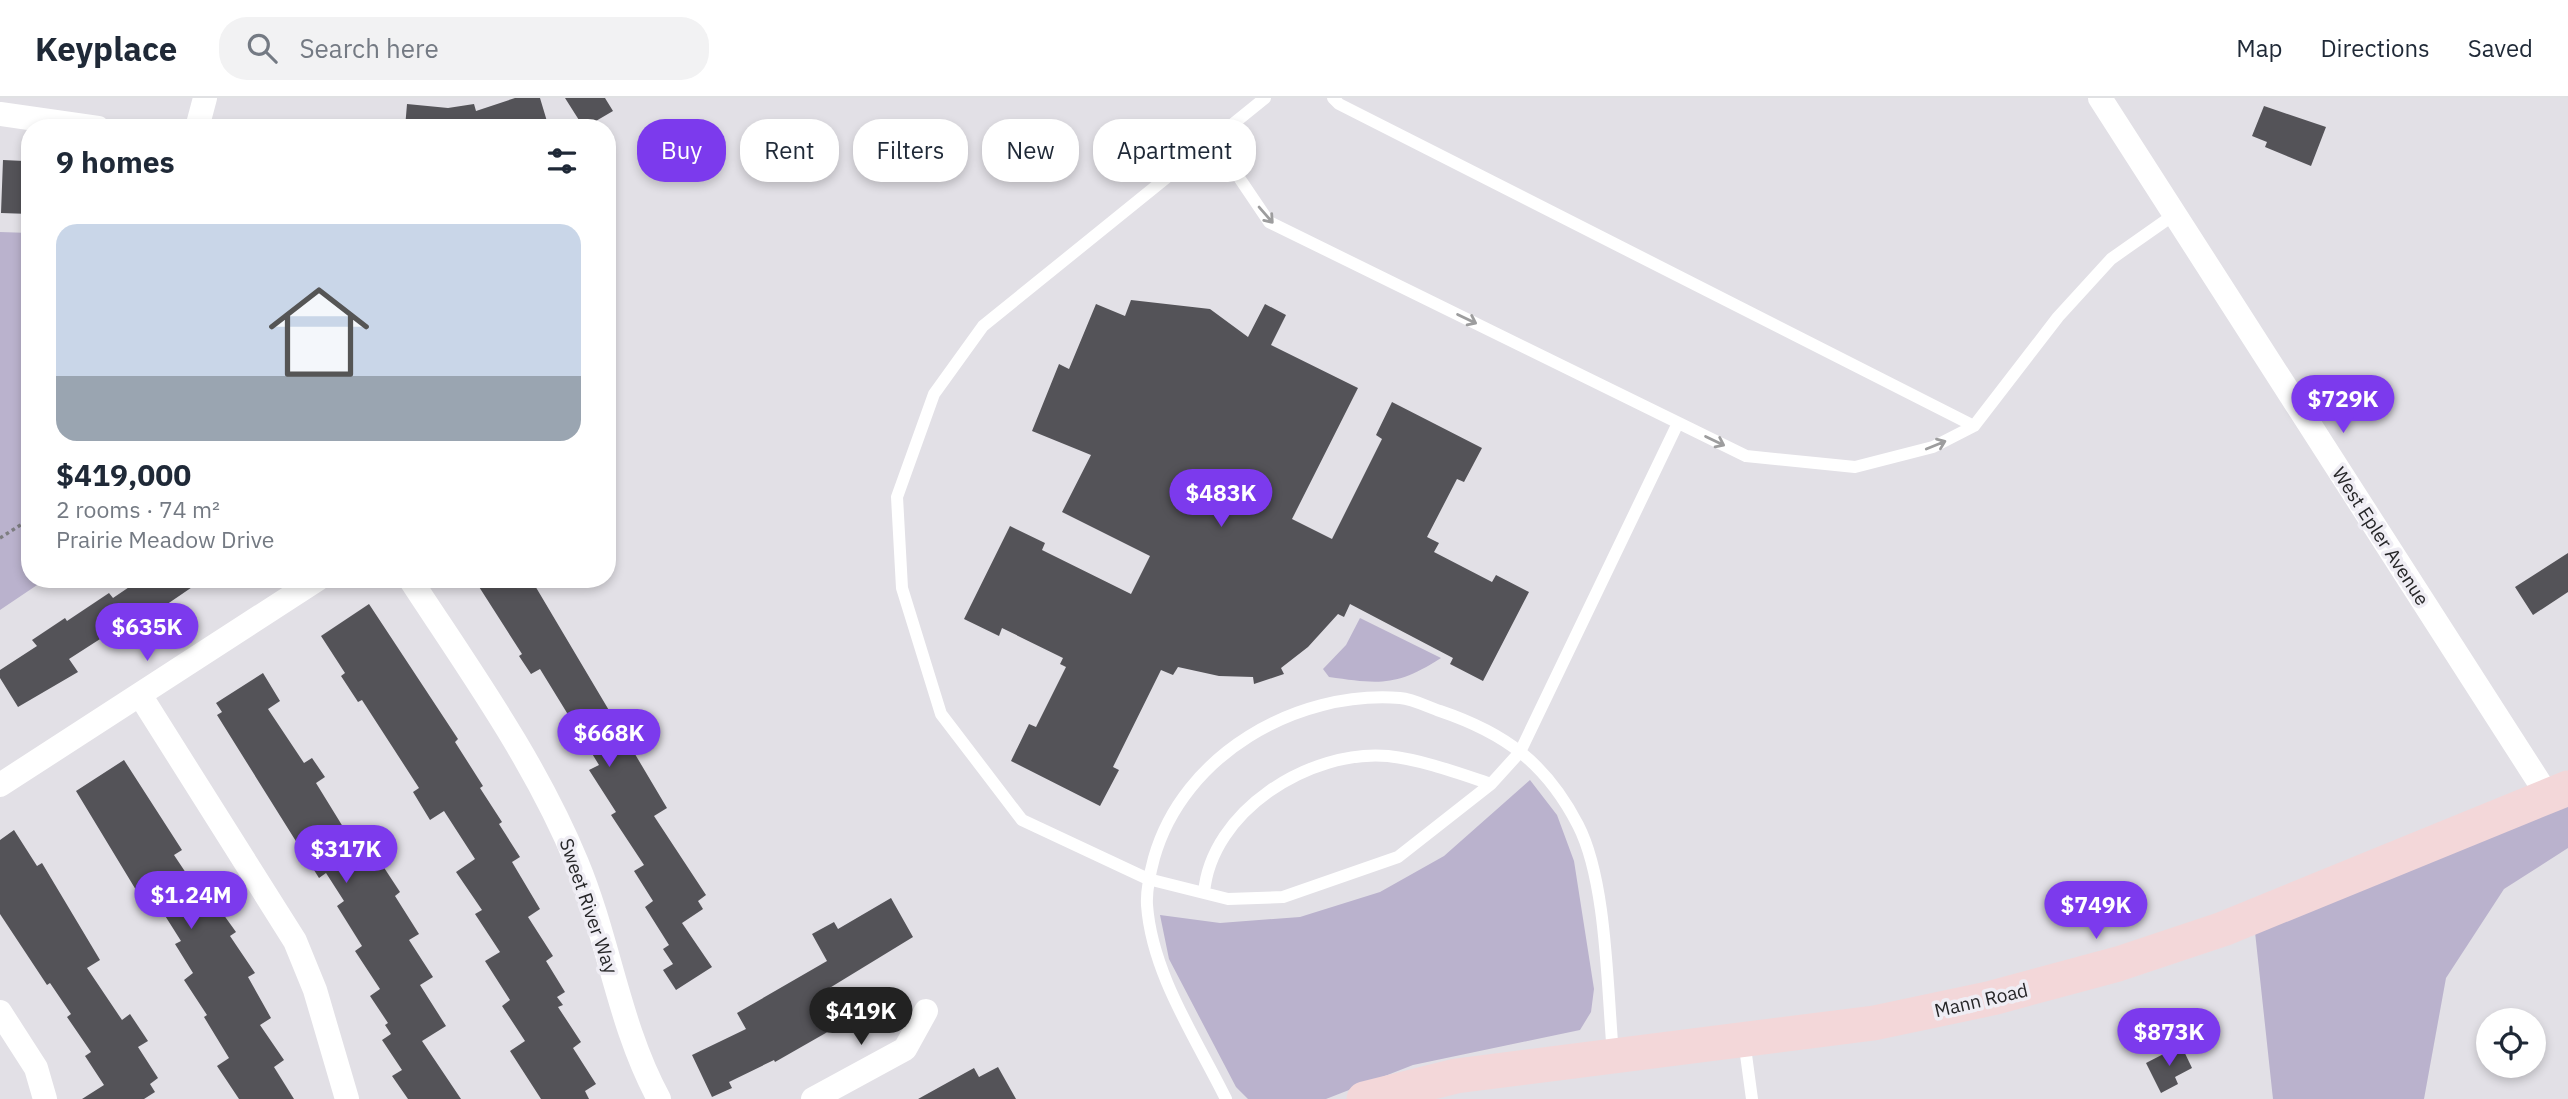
<!DOCTYPE html>
<html lang="en">
<head>
<meta charset="utf-8">
<style>
	body { margin:0; font-family:"IBM Plex Sans",sans-serif; background:#f2f2f3; color:#1f2937; height:100vh; display:flex; flex-direction:column; font-size:26px; white-space:nowrap }
	* { box-sizing:border-box; margin:0 }
	p { font-size:23px; color:#747a83 }
	.icon { flex:none; width:38px; height:38px; fill:none; stroke:currentColor; stroke-width:2; stroke-linecap:round; stroke-linejoin:round }
	.map { position:relative; flex:1; overflow:hidden }
	.sheet { position:absolute; left:21px; top:21px; width:595px; height:469px; display:flex; flex-direction:column; background:#fff; border-radius:28px; box-shadow:0 4px 10px #0003 }
	.sheet>* { flex:none }
	.banner { position:absolute; left:637px; top:21px; width:665px; height:63px; display:flex; gap:14px }
	.fabs { position:absolute; left:2476px; top:910px; display:grid; gap:14px }
	.fabs a { display:grid; place-items:center; width:70px; height:70px; border-radius:50%; background:#fff; box-shadow:0 4px 10px #0003; font-size:35px }
	.price { position:absolute; translate:-50% -60px; padding:0 16px; border-radius:24px; background:#7c3aed; color:#fff; font-size:23px; line-height:46px; filter:drop-shadow(0 2px 4px #0008) }
	.price::after { content:''; position:absolute; left:50%; top:42px; width:21px; height:16px; margin-left:-10px; background:inherit; clip-path:polygon(0 0,100% 0,50% 100%) }
	.price.current { background:#222; color:#fff }
	ul { padding:0; list-style:none }
	li { display:grid; align-content:center; gap:14px; height:371px; padding:0 35px }
	li+li { border-top:2px solid #e0e1e3 }
	li span { display:grid; place-items:center; height:217px; border-radius:21px; color:#555 }
	li>.icon { margin-inline-start:auto }
	span .icon { width:126px; height:126px; fill:#fffc; stroke-width:1 }
	li b { font-size:30px }
	h2 { display:flex; justify-content:space-between; align-items:center; height:84px; padding:0 35px; font-size:30px }
	.tag { padding:0 24px; border-radius:28px; background:#fff; box-shadow:0 4px 10px #0003; font-size:24px; line-height:63px }
	.tag.current { background:#7c3aed; color:#fff }
	header { display:flex; align-items:center; gap:42px; box-sizing:border-box; height:98px; padding:0 35px; background:#fff; border-bottom:2px solid #e0e1e3 }
	header strong { font-size:33px }
	nav { display:flex; gap:38px; margin-inline-start:auto; font-size:24px }
	.search { width:490px; height:63px; background:#f2f2f3; display:flex; align-items:center; gap:18px; box-sizing:border-box; padding:0 24px; border-radius:28px; color:#747a83; font-size:26px }
	.map>svg:first-child { display:block }
	.green { fill:#bab2cd }
	.building { fill:#545358 }
	.lines { fill:none; stroke-linecap:round; stroke-linejoin:round }
	.path { stroke:#7d7d80; stroke-width:3.5; stroke-dasharray:3.5 3.5; stroke-linecap:butt }
	.lane { stroke:#fff; stroke-width:12 }
	.street { stroke:#fff; stroke-width:24 }
	.secondary { stroke:#f3d7d9; stroke-width:35 }
	.oneway { stroke:#9d9d9e }
	.labels { text-anchor:middle; dominant-baseline:central; stroke-width:7; stroke-linejoin:round; paint-order:stroke }
	.street-label { font-size:19px; fill:#262628; stroke:#efedf4 }
</style>
</head>
<body>
<header>
<strong>Keyplace</strong>
<div class="search"><svg class="icon" aria-label="search" viewBox="0 0 24 24"><circle cx="10" cy="10" r="6"/><path d="M15 15l6 6"/></svg>Search here</div>
<nav><a>Map</a><a>Directions</a><a>Saved</a></nav>
</header>
<div class="map">
<svg width="2568" height="1001" viewBox="0 0 2568 1001">
	<rect width="100%" height="100%" fill="#e2e0e6"/>
	<!-- green -->
	<path class="green" d="M0 134 30 135V481H46L0 512Z
		M1360 520 1441 560C1396 589 1379 586 1329 579L1323 571 1346 547Z
		M1530 682 1557 717 1574 763 1594 891 1591 914 1580 932 1413 967 1326 1001H1248L1236 989 1169 861 1160 817 1220 825 1300 819 1380 794 1444 758Z
		M2568 706V750L2504 791 2446 880 2424 1001H2273L2255 834Z"/>
	<!-- building -->
	<path class="building" d="M515 0H540L549 30H405L407 6 448 10 474 6 476 13Z
		M565 0H605L613 13 584 30Z
		M2264 8 2326 29 2311 68 2265 49 2267 44 2252 38Z
		M3 62 24 63V80H30V116L1 115Z
		M1131 202 1210 211 1248 239 1265 206 1286 217 1271 247 1358 290 1292 421 1332 441 1382 341 1376 337 1392 304 1482 350 1464 384 1457 381 1427 439 1439 445 1434 454 1492 484 1496 477 1529 494 1483 583 1450 566 1453 560 1350 506 1344 519 1338 516 1308 549 1281 570 1284 576 1254 586 1253 579 1219 578 1178 569 1173 577 1161 572 1113 669 1119 672 1100 708 1011 663 1029 626 1036 629 1066 569 1060 566 1063 560 1002 530 999 538 964 521 1010 428 1045 445 1042 452 1131 496 1150 458 1062 414 1091 357 1032 333 1059 266 1069 271 1096 206 1125 218Z
		M2568 455V494L2533 517 2515 489Z
		M141 481H204L160 511 165 518 120 548 111 534 69 561 78 574 18 609 0 580V572L37 548 32 542 65 520 67 523 109 495 113 500Z
		M474 481H531L667 710 654 718 706 797 698 803 703 811 682 825 712 869 676 892 663 872 673 866 663 851 669 847 645 809 653 803 634 773 644 767 611 717 616 714 589 672 599 667 540 571 531 576 519 558 522 556Z
		M369 506 458 641 455 644 483 688 480 690 502 724 499 726 520 759 512 764 540 811 528 819 553 858 546 863 565 894 557 899 563 907 558 909 581 944 573 950 596 986 585 993 589 1001H541L510 953 525 943 502 908 510 902 485 863 500 854 475 816 482 812 456 774 475 761 444 713 430 722 413 694 419 690 362 602 358 604 341 578 345 575 321 538Z
		M263 575 280 603 268 611 304 665 312 660 325 679 316 685 348 737 358 730 400 794 395 798 419 836 409 842 433 879 420 887 446 928 422 943 461 1001H408L392 978 402 972 382 942 391 936 385 927 388 925 370 898 380 891 355 853 362 848 337 808 344 803 326 775 319 780 217 617 222 614 216 605Z
		M124 662 182 752 174 757 192 784 198 781 236 834 230 838 255 875 248 879 271 920 260 927 284 962 274 969 294 1001H239L217 968 229 960 204 919 207 917 184 882 193 875 175 846 181 843 145 786 136 792 76 693Z
		M14 732 37 768 42 765 100 862 87 870 122 922 130 916 148 943 138 949 158 980 150 986 155 994 144 1001H82L104 987 85 958 91 954 67 919 71 916 50 885 47 887 0 816V742Z
		M891 800 913 839 823 894 837 920 827 925 831 932 775 964 774 962 729 984 732 990 712 999 692 957 746 931 737 915 827 863 812 836 834 824 838 831Z
		M2181 947 2192 970 2175 979 2178 986 2161 995 2146 965Z
		M998 969 1016 1001H918L974 970 979 979Z"/>
	<g class="lines">
		<!-- path -->
		<path class="path" d="M0 440 30 421"/>
		<!-- lane -->
		<path class="lane" d="M1265 0 983 228 934 296 897 399 902 490 941 616 1022 722 1148 781 1228 801 1283 799 1398 759 1491 686 1520 654 1678 325
			M1333 0 1339 6 1974 328
			M1213 41 1269 124 1746 358 1855 369 1933 349 1974 328 2058 219 2111 161 2175 116
			M1204 795C1211 713 1310 651 1388 658 1423 662 1458 675 1491 686
			M1744 942 1752 1001
			M1226 1001C1196 940 1152 876 1147 807 1146 791 1150 775 1154 760 1183 657 1296 592 1400 600 1413 601 1428 609 1440 613 1505 635 1546 665 1578 727 1607 783 1607 891 1613 956"/>
		<!-- street -->
		<path class="street" d="M2100 0 2548 698
			M0 16 98 30
			M197 30 205 0
			M410 481C470 573 535 663 577 765 609 842 619 928 659 1001
			M140 597 295 843 315 892 347 1001
			M0 687 318 481
			M0 914 36 970 45 1001
			M813 1001 905 951 926 913"/>
		<!-- secondary -->
		<path class="secondary" d="M1364 1001 1456 978 1874 925 1992 900 2118 866 2223 831 2568 690"/>
	</g>
	<!-- one-way arrows -->
	<defs><path id="oneway-shaft" d="M-6 0H5M1.5-3L5.5 0L1.5 3" fill="none" stroke-width="1.6" stroke-linecap="round" stroke-linejoin="round" transform="scale(1.75)"/></defs>
	<g class="oneway">
		<use href="#oneway-shaft" transform="translate(1266 117) rotate(49)"/>
		<use href="#oneway-shaft" transform="translate(1467 221) rotate(26)"/>
		<use href="#oneway-shaft" transform="translate(1715 343) rotate(26)"/>
		<use href="#oneway-shaft" transform="translate(1936 347) rotate(-22)"/>
	</g>
	<g class="labels">
		<!-- street labels -->
		<g class="street-label">
			<text transform="translate(2381 438) rotate(57)">West Epler Avenue</text>
			<text transform="translate(589 808) rotate(71)">Sweet River Way</text>
			<text transform="translate(1981 902) rotate(-13)">Mann Road</text>
		</g>
	</g>
</svg>
<div class="fabs">
<a><svg class="icon" aria-label="locate" viewBox="0 0 24 24"><circle cx="12" cy="12" r="6"/><path d="M12 2v4M12 18v4M2 12h4M18 12h4"/></svg></a>
</div>
<b class="price" style="left:2343px;top:337px">$729K</b>
<b class="price" style="left:1221px;top:431px">$483K</b>
<b class="price" style="left:147px;top:565px">$635K</b>
<b class="price" style="left:609px;top:671px">$668K</b>
<b class="price" style="left:346px;top:787px">$317K</b>
<b class="price" style="left:191px;top:833px">$1.24M</b>
<b class="price" style="left:2096px;top:843px">$749K</b>
<b class="price current" style="left:861px;top:949px">$419K</b>
<b class="price" style="left:2169px;top:970px">$873K</b>
<div class="banner">
<a class="tag current">Buy</a>
<a class="tag">Rent</a>
<a class="tag">Filters</a>
<a class="tag">New</a>
<a class="tag">Apartment</a>
</div>
<section class="sheet">
<h2>9 homes<svg class="icon" aria-label="filters" viewBox="0 0 24 24"><path d="M4 7h16M4 17h16"/><circle cx="9" cy="7" r="2"/><circle cx="15" cy="17" r="2"/></svg></h2>
<ul>
<li><span style="background:linear-gradient(#c9d6e8 70%,#9aa5b1 0)"><svg class="icon" aria-label="home" viewBox="0 0 24 24"><path d="M3 11l9-7 9 7M6 9v11h12V9"/></svg></span><div><b>$419,000</b><p>2 rooms · 74 m²</p><p>Prairie Meadow Drive</p></div></li>
</ul>
</section>
</div>
</body>
</html>
